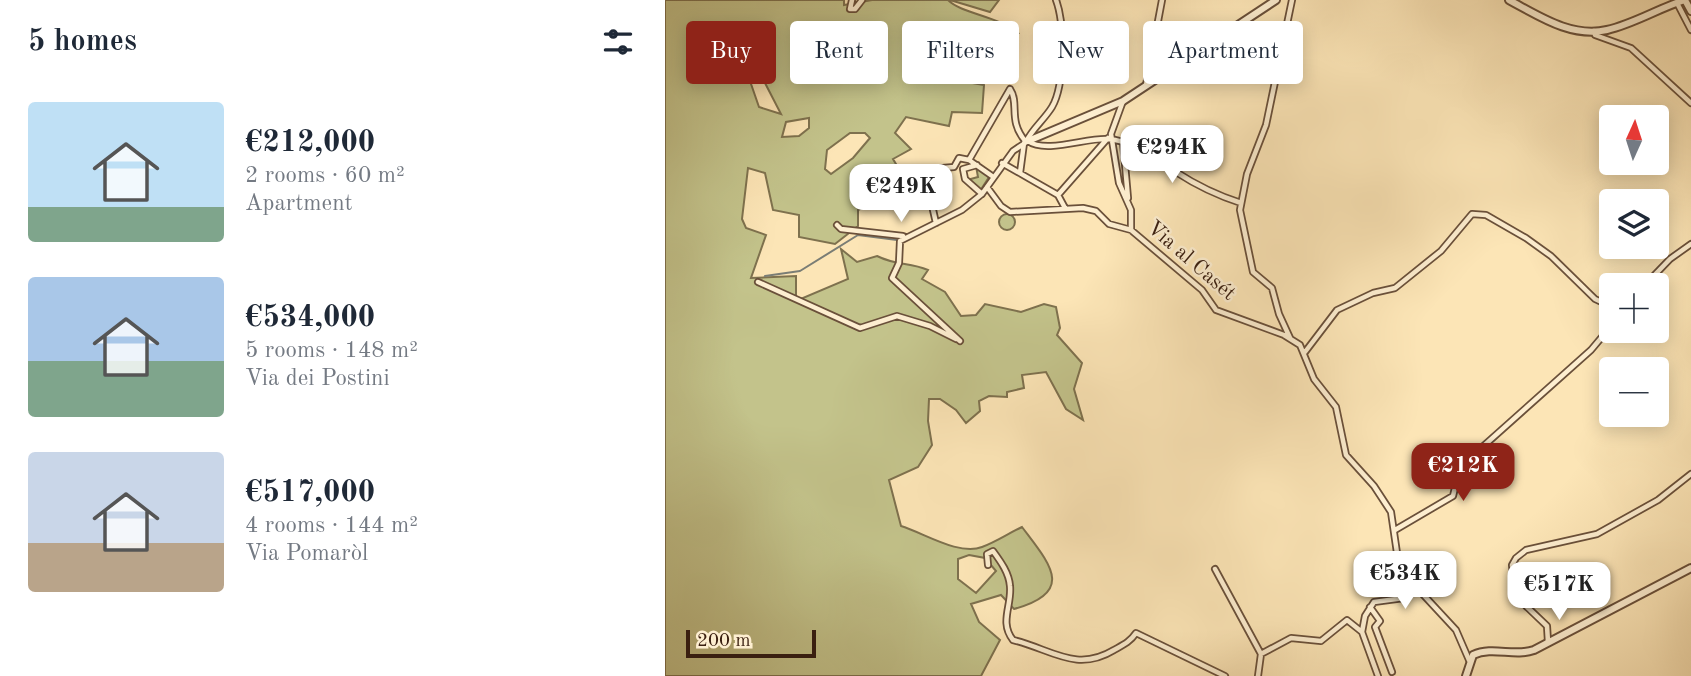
<!DOCTYPE html>
<html lang="en">
<head>
<meta charset="utf-8">
<style>
	body { margin:0; font-family:"Old Standard TT",serif; background:#f6f6f7; color:#1f2937; height:100vh; display:flex; flex-direction:column; font-size:26px; white-space:nowrap }
	* { box-sizing:border-box; margin:0 }
	p { font-size:23px; color:#747a83 }
	.icon { flex:none; width:38px; height:38px; fill:none; stroke:currentColor; stroke-width:2; stroke-linecap:round; stroke-linejoin:round }
	.map { position:relative; flex:1; overflow:hidden }
	.details { display:flex; flex-direction:column; background:#fff; width:665px }
	.details>* { flex:none }
	.guide { position:absolute; left:21px; top:21px; width:665px; height:63px; display:flex; gap:14px }
	.needle { width:46px; rotate:3deg }
	.fabs { position:absolute; left:934px; top:105px; display:grid; gap:14px }
	.fabs a { display:grid; place-items:center; width:70px; height:70px; border-radius:7px; background:#fff; box-shadow:0 4px 18px #0003; font-size:35px }
	.scale { position:absolute; left:21px; bottom:18px; width:130px; box-sizing:border-box; padding-left:7px; border:4px solid #3a1f10; border-top:0; font-size:19px; line-height:24px; white-space:nowrap; color:#3a1f10; -webkit-text-stroke:5px #fdeed0; paint-order:stroke }
	.price { position:absolute; translate:-50% -60px; padding:0 16px; border-radius:14px; background:#fff; color:#222; font-size:23px; line-height:46px; filter:drop-shadow(0 2px 4px #0008) }
	.price::after { content:''; position:absolute; left:50%; top:42px; width:21px; height:16px; margin-left:-10px; background:inherit; clip-path:polygon(0 0,100% 0,50% 100%) }
	.price.selected { background:#8f2418; color:#fff }
	ul { padding:0; list-style:none }
	li { display:flex; align-items:center; gap:21px; height:175px; padding:0 28px }
	li span { display:grid; place-items:center; flex:none; width:196px; height:140px; border-radius:7px; color:#555 }
	li>.icon { margin-inline-start:auto }
	span .icon { width:84px; height:84px; fill:#fffc; stroke-width:1 }
	li b { font-size:30px }
	h2 { display:flex; justify-content:space-between; align-items:center; height:84px; padding:0 28px; font-size:30px }
	.tag { padding:0 24px; border-radius:7px; background:#fff; box-shadow:0 4px 18px #0003; font-size:24px; line-height:63px }
	.tag.selected { background:#8f2418; color:#fff }
	main { display:flex; flex:1; min-height:0 }
	.map>svg:first-child { display:block }
	.green { fill:#c3c38b; stroke:#7e714e; stroke-width:2; fill-rule:evenodd }
	.lines { fill:none; stroke-linecap:round; stroke-linejoin:round }
	.stream { stroke:#7a7d75; stroke-width:2 }
	.minor-casing { stroke:#6a503a; stroke-width:8 }
	.tertiary-casing { stroke:#6a503a; stroke-width:10 }
	.minor { stroke:#fdeed0; stroke-width:4.5 }
	.tertiary { stroke:#fdeed0; stroke-width:6 }
	.labels { text-anchor:middle; dominant-baseline:central; stroke-width:5; stroke-linejoin:round; paint-order:stroke }
	.street-label { font-size:21px; fill:#3a1f10; stroke:#fdeed0 }
</style>
</head>
<body>
<main>
<section class="details">
<h2>5 homes<svg class="icon" aria-label="filters" viewBox="0 0 24 24"><path d="M4 7h16M4 17h16"/><circle cx="9" cy="7" r="2"/><circle cx="15" cy="17" r="2"/></svg></h2>
<ul>
<li><span style="background:linear-gradient(#bfe0f5 75%,#7fa58c 0)"><svg class="icon" aria-label="home" viewBox="0 0 24 24"><path d="M3 11l9-7 9 7M6 9v11h12V9"/></svg></span><div><b>€212,000</b><p>2 rooms · 60 m²</p><p>Apartment</p></div></li>
<li><span style="background:linear-gradient(#a9c7e8 60%,#7fa58c 0)"><svg class="icon" aria-label="home" viewBox="0 0 24 24"><path d="M3 11l9-7 9 7M6 9v11h12V9"/></svg></span><div><b>€534,000</b><p>5 rooms · 148 m²</p><p>Via dei Postini</p></div></li>
<li><span style="background:linear-gradient(#c9d6e8 65%,#b9a48a 0)"><svg class="icon" aria-label="home" viewBox="0 0 24 24"><path d="M3 11l9-7 9 7M6 9v11h12V9"/></svg></span><div><b>€517,000</b><p>4 rooms · 144 m²</p><p>Via Pomaròl</p></div></li>
</ul>
</section>
<div class="map">
<svg width="1026" height="676" viewBox="0 0 1026 676">
	<rect width="100%" height="100%" fill="#fce5b6"/>
	<filter id="stains"><feTurbulence type="fractalNoise" baseFrequency=".00286" numOctaves="4"/><feColorMatrix values="0 0 0 0 .2 0 0 0 0 .09 0 0 0 0 .02 0 0 0 .5 -.17"/></filter>
	<radialGradient id="worn" r=".72"><stop offset=".6" stop-color="#630" stop-opacity="0"/><stop offset="1" stop-color="#630" stop-opacity=".3"/></radialGradient>
	<!-- green -->
	<path class="green" d="M0 0H179V5L207 0H283C297 14 333 16 353 33L291 49V59L302 82 319 85 317 113 287 112 284 126 241 117 230 133 246 149 228 159 234 169 222 178 234 187 224 192 215 190 214 200 193 210V226L170 244 134 237V215L108 210 100 173 83 168 77 219 81 228 101 235 86 278 131 276V301L183 279 176 249 192 262 212 256C232 266 244 262 263 270L257 279 280 292 296 316 311 315 320 304 356 312 379 304 391 307 395 328 392 335 417 363 409 389 418 420 401 409 381 372 357 375 359 388 342 392V397L324 396 314 401 315 411 301 423 291 410 275 399H264L263 421 267 445 253 467 224 480 236 526C259 533 294 556 317 547 331 542 344 533 357 527 384 563 412 592 349 609L336 595 306 604 314 622 335 640 316 676H0ZM85 81 100 83 116 114 94 107ZM144 118V128L134 136 117 137 121 122ZM185 133H200L205 138 188 158 166 174 160 169 162 150ZM304 555 320 558 331 571 311 593 293 579V559Z
		M285 0H334L325 12Z
		M311 166 326 174 315 191 302 180 313 177Z
		M334 222a8 8 0 1 1 16 0a8 8 0 1 1-16 0Z"/>
	<g class="lines">
		<!-- stream -->
		<path class="stream" d="M100 276 135 271 193 235 232 240"/>
		<defs>
			<path id="minor" d="M187 0 185 9H190L197 0
				M1012 3 1026 30
				M929 31 930 35 966 48 1026 103
				M481 85 497 0
				M458 101 446 134 454 183 466 210V230
				M458 142 463 198
				M304 160 345 89C355 104 342 120 361 142 367 129 379 120 387 107 400 85 400 24 391 0
				M337 163 393 195 400 208
				M312 165 298 169 300 179 317 194
				M355 173 359 143
				M251 179 266 169 289 167 294 158 304 160 327 176
				M322 187 336 206 345 212 418 208 431 211 444 224 466 230 537 290 551 310 619 335 635 345 649 379 671 407 681 455 709 486 726 512 732 553 753 589 791 630 804 660
				M393 195 443 138
				M271 223 266 201 271 197 275 170
				M172 225 176 229 238 236
				M93 282 195 328 232 316 265 326 291 339
				M980 285 1005 259 1026 244
				M625 338 614 314 607 288 588 272 575 210 582 174 601 125 627 0
				M295 341 227 278 234 263 235 241 297 210 317 194 348 151 363 141C381 154 423 137 443 139 469 141 491 159 511 172 531 185 554 196 576 203
				M640 352 672 310 708 293 730 288 776 251 807 214 821 215 861 238 886 256 930 299 947 307
				M730 530 788 496 795 467 926 350 947 325
				M323 565 322 554 328 551C336 562 344 573 345 586 347 606 334 622 348 640 386 649 411 673 449 650 458 645 465 642 471 633L560 676
				M550 569 596 654 593 676
				M705 607 715 621 710 627 727 672
				M697 632 700 616 709 602 739 598 753 589
				M883 642 882 626 861 606 848 576 847 565 851 558 861 550 932 534 993 500 1026 474
				M596 654 626 638 656 641 682 620 697 632 713 676"/>
			<path id="tertiary" d="M844 0C874 16 906 38 942 30 969 24 994 8 1020 0
				M1020 0 1026 11
				M363 141 458 101 611 0
				M801 676 808 655C828 646 849 657 869 650L1026 568"/>
		</defs>
		<!-- minor casing -->
		<use href="#minor" class="minor-casing"/>
		<!-- tertiary casing -->
		<use href="#tertiary" class="tertiary-casing"/>
		<!-- minor -->
		<use href="#minor" class="minor"/>
		<!-- tertiary -->
		<use href="#tertiary" class="tertiary"/>
	</g>
	<g class="labels">
		<!-- street labels -->
		<g class="street-label">
			<text transform="translate(526 261) rotate(41)">Via al Casét</text>
		</g>
	</g>
	<rect width="100%" height="100%" filter="url(#stains)"/>
	<rect width="100%" height="100%" fill="url(#worn)"/>
</svg>
<div class="fabs">
<a><svg class="needle" viewBox="-14 -14 28 28"><path d="M0-13l5 13h-10z" fill="#e53935"/><path d="M0 13l5-13h-10z" fill="#747a83"/></svg></a>
<a><svg class="icon" aria-label="layers" viewBox="0 0 24 24"><path d="M12 4l9 5-9 5-9-5zM3 14l9 5 9-5"/></svg></a>
<a>+</a>
<a>−</a>
</div>
<div class="scale">200 m</div>
<b class="price" style="left:507px;top:185px">€294K</b>
<b class="price" style="left:236px;top:224px">€249K</b>
<b class="price selected" style="left:798px;top:503px">€212K</b>
<b class="price" style="left:740px;top:611px">€534K</b>
<b class="price" style="left:894px;top:622px">€517K</b>
<div class="guide">
<a class="tag selected">Buy</a>
<a class="tag">Rent</a>
<a class="tag">Filters</a>
<a class="tag">New</a>
<a class="tag">Apartment</a>
</div>
</div>
</main>
</body>
</html>
